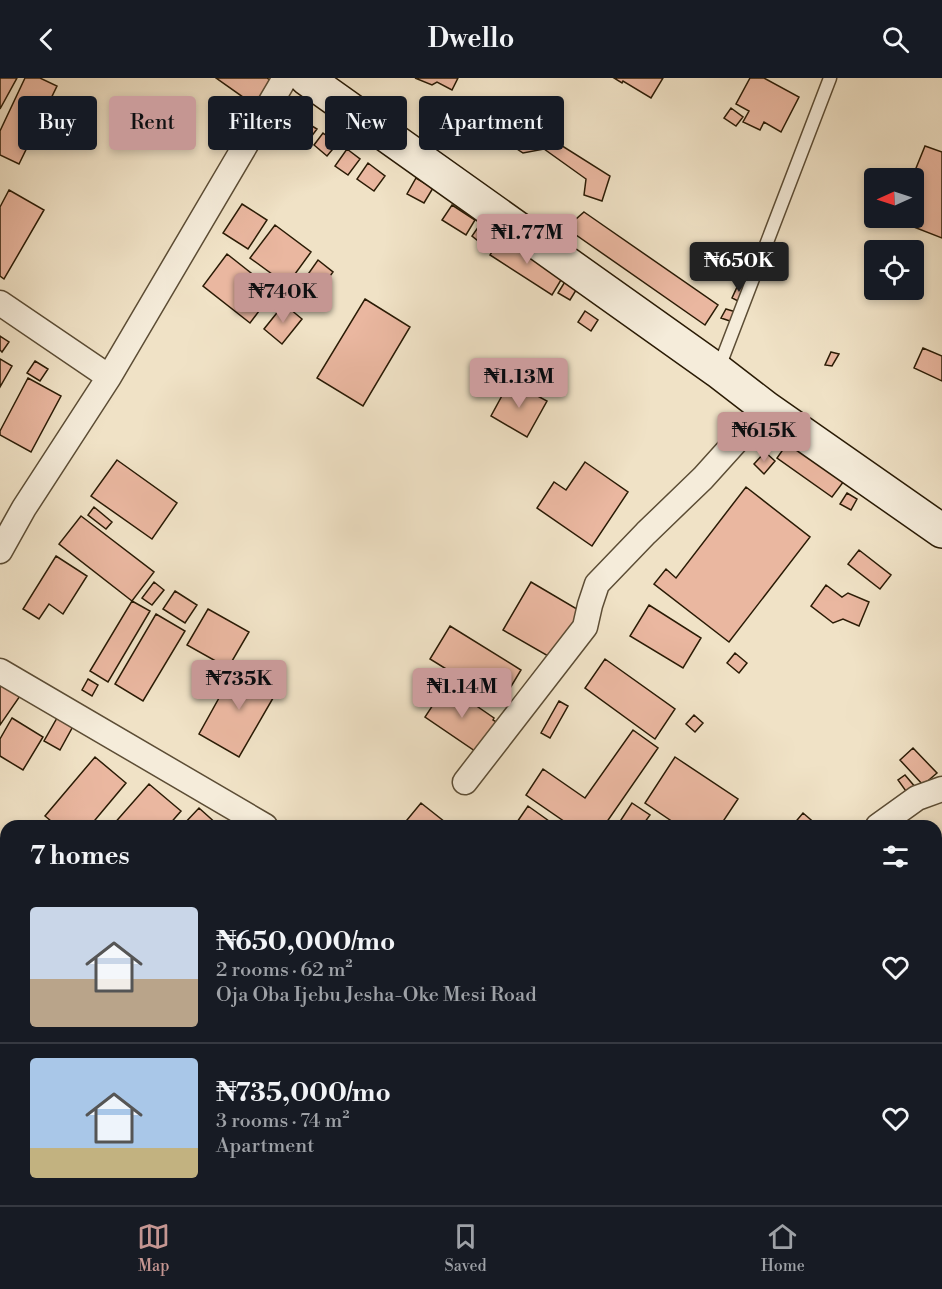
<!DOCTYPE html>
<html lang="en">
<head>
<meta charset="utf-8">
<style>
	body { margin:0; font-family:"Libre Bodoni",serif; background:#242831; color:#f1f3f6; height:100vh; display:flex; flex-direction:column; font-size:22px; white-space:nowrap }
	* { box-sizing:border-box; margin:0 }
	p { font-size:20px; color:#9ea1a6 }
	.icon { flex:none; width:33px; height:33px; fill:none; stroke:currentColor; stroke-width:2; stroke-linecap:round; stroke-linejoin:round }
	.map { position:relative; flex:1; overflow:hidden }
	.panel { position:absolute; left:0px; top:742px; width:942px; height:386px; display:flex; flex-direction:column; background:#171b24; border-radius:18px 18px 0 0; box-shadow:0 3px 9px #0003 }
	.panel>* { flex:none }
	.hud { position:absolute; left:18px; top:18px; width:600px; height:54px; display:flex; gap:12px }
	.needle { width:39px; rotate:267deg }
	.controls { position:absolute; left:864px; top:90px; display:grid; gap:12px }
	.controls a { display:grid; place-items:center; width:60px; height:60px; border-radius:6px; background:#171b24; box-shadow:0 3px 9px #0003; font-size:30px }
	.price { position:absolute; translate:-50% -51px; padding:0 14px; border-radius:6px; background:#c59692; color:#111; font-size:20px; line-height:39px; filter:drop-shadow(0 2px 3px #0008) }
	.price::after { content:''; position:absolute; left:50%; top:36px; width:18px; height:14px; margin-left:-9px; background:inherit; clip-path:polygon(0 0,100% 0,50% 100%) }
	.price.selected { background:#222; color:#fff }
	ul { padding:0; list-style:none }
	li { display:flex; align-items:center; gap:18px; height:150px; padding:0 30px }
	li+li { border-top:2px solid #363941 }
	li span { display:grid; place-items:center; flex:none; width:168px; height:120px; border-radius:6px; color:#555 }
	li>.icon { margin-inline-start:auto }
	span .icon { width:72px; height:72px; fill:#fffc; stroke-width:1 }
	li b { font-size:26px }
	h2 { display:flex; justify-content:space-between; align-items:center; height:72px; padding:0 30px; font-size:26px }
	.chip { padding:0 21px; border-radius:6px; background:#171b24; box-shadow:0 3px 9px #0003; font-size:21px; line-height:54px }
	.chip.selected { background:#c59692; color:#111 }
	header { display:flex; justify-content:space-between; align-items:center; height:78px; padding:0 30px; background:#171b24; font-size:27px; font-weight:600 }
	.dock { display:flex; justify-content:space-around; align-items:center; height:84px; border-top:2px solid #363941; background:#171b24; font-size:16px; color:#9ea1a6 }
	.dock a { display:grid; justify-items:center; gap:3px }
	.dock .selected { color:#c59692 }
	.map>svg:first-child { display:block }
	.building { fill:#eab7a0; stroke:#2a1b05; stroke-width:1.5 }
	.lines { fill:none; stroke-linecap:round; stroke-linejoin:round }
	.lane-casing { stroke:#5c4d35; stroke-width:15 }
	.street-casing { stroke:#5c4d35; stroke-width:27 }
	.secondary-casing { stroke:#2a1b05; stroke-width:36 }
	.lane { stroke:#f5ecda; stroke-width:12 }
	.street { stroke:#f5ecda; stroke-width:24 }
	.secondary { stroke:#f5ecda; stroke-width:33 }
</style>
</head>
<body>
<header><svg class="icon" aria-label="back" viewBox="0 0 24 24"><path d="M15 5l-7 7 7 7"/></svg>Dwello<svg class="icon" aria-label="search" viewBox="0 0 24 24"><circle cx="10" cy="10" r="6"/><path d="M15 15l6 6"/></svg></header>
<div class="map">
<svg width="942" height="1127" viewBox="0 0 942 1127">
	<rect width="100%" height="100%" fill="#f0e2c6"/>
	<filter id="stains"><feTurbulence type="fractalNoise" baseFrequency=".00333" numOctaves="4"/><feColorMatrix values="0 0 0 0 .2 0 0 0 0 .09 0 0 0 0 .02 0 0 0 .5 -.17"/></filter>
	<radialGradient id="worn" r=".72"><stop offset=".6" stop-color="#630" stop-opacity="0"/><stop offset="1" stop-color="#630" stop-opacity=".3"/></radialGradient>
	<!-- building -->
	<path class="building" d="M0 0H17L0 31Z
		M25 0H40L57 8 19 86 0 77V53Z
		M216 0H267L274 5 257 29Z
		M415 0H458L452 12 437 4 432 7Z
		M614 0H663L651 20 623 3 622 5Z
		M750 0H764L799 19 781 54 764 44 760 52 743 44 749 33 736 26Z
		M731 30 743 39 736 48 724 40Z
		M307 45 317 51 308 63 299 57Z
		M529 47 610 98 602 123 584 117 586 101 544 71 523 75 514 69Z
		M323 55 337 66 327 78 314 67Z
		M925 68 942 74V160L896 142 897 140H914V100H912Z
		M347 71 360 81 348 97 335 88Z
		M368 85 385 98 374 113 357 101Z
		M416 100 433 110 424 125 407 116Z
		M9 112 44 132 4 201 0 198V129Z
		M242 126 267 142 248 171 223 155Z
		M452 127 475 142 466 157 442 142Z
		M584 134 718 227 705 247 566 150Z
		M481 145 497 157 487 170 472 158Z
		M275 147 311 174 287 207 250 180Z
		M502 157 564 197 552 217 490 177Z
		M227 176 274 213 250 245 203 208Z
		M318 182 333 194 314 220 299 209Z
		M566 202 578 209 570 222 558 215Z
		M738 207 747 211 740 224 732 220Z
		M365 221 410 249 363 328 317 300Z
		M284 226 302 241 282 266 264 251Z
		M726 231 736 234 733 244 721 240Z
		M585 233 598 242 591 253 578 244Z
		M0 258 9 264 2 274 0 272Z
		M923 270 942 278V303L914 290Z
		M831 274 839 276 832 288 825 287Z
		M0 281 12 288 0 309Z
		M35 283 48 291 40 303 27 295Z
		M28 300 61 318 31 374 0 357V353Z
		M510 303 547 323 527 359 491 338Z
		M789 363 844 403 832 419 777 380Z
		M765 374 775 383 764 396 754 386Z
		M117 382 177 425 152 461 91 418Z
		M585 384 628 414 592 468 537 430 554 404 566 412Z
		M746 409 810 459 729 564 654 506 666 491 676 500Z
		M847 415 857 421 851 432 840 426Z
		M94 429 112 444 106 451 88 437Z
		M81 438 154 494 132 523 59 466Z
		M859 472 891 497 880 511 848 486Z
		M56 478 87 498 63 536 49 526 39 541 23 531Z
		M154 504 164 512 152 527 142 520Z
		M531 504 582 534 555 582 503 552Z
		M826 507 842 519 848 515 869 524 859 548 843 541 833 545 811 528Z
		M175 513 197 527 185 545 163 531Z
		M132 523 150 533 108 604 90 593Z
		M649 527 701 560 683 590 630 558Z
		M208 531 249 554 228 590 187 567Z
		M156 536 185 553 143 623 115 606Z
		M450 548 521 592 501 625 430 581Z
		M735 575 747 585 739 595 727 585Z
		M605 581 675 631 655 661 585 610Z
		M245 589 280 608 239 679 199 656 229 602 235 606Z
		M88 601 98 607 92 618 82 612Z
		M0 604 20 618 0 647Z
		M446 607 494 640 493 642 501 647 475 673 425 639Z
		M559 623 568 628 550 660 541 655Z
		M61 633 77 641 60 672 44 663Z
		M694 637 703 645 695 654 686 646Z
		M12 640 43 659 23 692 0 678V661Z
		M633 652 658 670 604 748H571L526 717 543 691 585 720Z
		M913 670 937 695 923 707 900 682Z
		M95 679 126 705 90 748H57L45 738Z
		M675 679 738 721 720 748H679L645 725Z
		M905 697 916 710 908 716 898 702Z
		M149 706 181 733 168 748H112Z
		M421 725 450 748H402Z
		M632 725 650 737 642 748H617Z
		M528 728 556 748H517L515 747Z
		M199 730 219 748H182Z
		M803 735 817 747 816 748H792Z
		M942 772V790L936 798V780Z
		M0 920 6 924V963L0 973Z
		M0 1034 6 1037V1058L0 1068Z
		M16 1122H41L38 1127H12Z"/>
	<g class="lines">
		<defs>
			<path id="lane" d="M718 292 830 0"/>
			<path id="street" d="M0 225 109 299
				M0 473 24 430 109 299 285 0
				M0 593 265 748
				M465 704 585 549 590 527 597 506 646 455 703 400 766 330
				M878 748 917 720 942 711
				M0 877 6 881
				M936 933 942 927
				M357 1122 362 1127
				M413 1127 418 1122
				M742 1127 747 1122"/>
			<path id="secondary" d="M306 0 718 293 766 330 942 453"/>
		</defs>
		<!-- lane casing -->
		<use href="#lane" class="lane-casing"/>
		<!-- street casing -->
		<use href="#street" class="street-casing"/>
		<!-- secondary casing -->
		<use href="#secondary" class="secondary-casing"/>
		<!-- lane -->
		<use href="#lane" class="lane"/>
		<!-- street -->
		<use href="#street" class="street"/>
		<!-- secondary -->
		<use href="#secondary" class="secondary"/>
	</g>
	<rect width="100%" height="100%" filter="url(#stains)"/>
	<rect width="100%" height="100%" fill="url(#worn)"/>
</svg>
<div class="controls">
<a><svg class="needle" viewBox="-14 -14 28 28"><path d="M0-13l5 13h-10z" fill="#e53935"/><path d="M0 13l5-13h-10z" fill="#9ea1a6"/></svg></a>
<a><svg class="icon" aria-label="locate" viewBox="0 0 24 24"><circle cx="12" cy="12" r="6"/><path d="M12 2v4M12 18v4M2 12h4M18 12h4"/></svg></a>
</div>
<b class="price" style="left:527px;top:187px">₦1.77M</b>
<b class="price selected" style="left:739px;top:215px">₦650K</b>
<b class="price" style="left:283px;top:246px">₦740K</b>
<b class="price" style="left:519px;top:331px">₦1.13M</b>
<b class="price" style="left:764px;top:385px">₦615K</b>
<b class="price" style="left:239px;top:633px">₦735K</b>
<b class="price" style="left:462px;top:641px">₦1.14M</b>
<div class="hud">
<a class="chip">Buy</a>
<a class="chip selected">Rent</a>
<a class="chip">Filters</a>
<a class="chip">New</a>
<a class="chip">Apartment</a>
</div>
<section class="panel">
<h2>7 homes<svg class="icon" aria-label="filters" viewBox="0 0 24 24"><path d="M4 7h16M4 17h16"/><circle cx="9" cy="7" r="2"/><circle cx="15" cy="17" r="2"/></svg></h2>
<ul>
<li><span style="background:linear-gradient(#c9d6e8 60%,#b9a48a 0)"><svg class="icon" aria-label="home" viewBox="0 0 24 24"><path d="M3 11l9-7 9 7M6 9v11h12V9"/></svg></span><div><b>₦650,000/mo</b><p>2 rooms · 62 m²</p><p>Oja Oba Ijebu Jesha-Oke Mesi Road</p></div><svg class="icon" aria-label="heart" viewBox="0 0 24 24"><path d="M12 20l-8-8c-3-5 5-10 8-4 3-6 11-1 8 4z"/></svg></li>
<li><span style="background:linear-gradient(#a9c7e8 75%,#c2b280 0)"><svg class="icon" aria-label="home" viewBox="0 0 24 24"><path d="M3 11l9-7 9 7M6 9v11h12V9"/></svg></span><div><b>₦735,000/mo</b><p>3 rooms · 74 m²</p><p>Apartment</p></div><svg class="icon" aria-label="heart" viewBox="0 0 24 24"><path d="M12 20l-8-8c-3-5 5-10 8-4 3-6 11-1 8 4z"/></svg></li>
</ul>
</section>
</div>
<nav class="dock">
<a class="selected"><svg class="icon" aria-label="map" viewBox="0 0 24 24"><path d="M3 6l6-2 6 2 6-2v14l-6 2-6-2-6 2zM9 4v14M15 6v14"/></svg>Map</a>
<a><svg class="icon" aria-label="saved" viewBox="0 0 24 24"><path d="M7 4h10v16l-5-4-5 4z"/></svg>Saved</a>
<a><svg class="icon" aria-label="home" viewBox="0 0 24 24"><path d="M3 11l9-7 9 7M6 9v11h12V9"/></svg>Home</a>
</nav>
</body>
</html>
